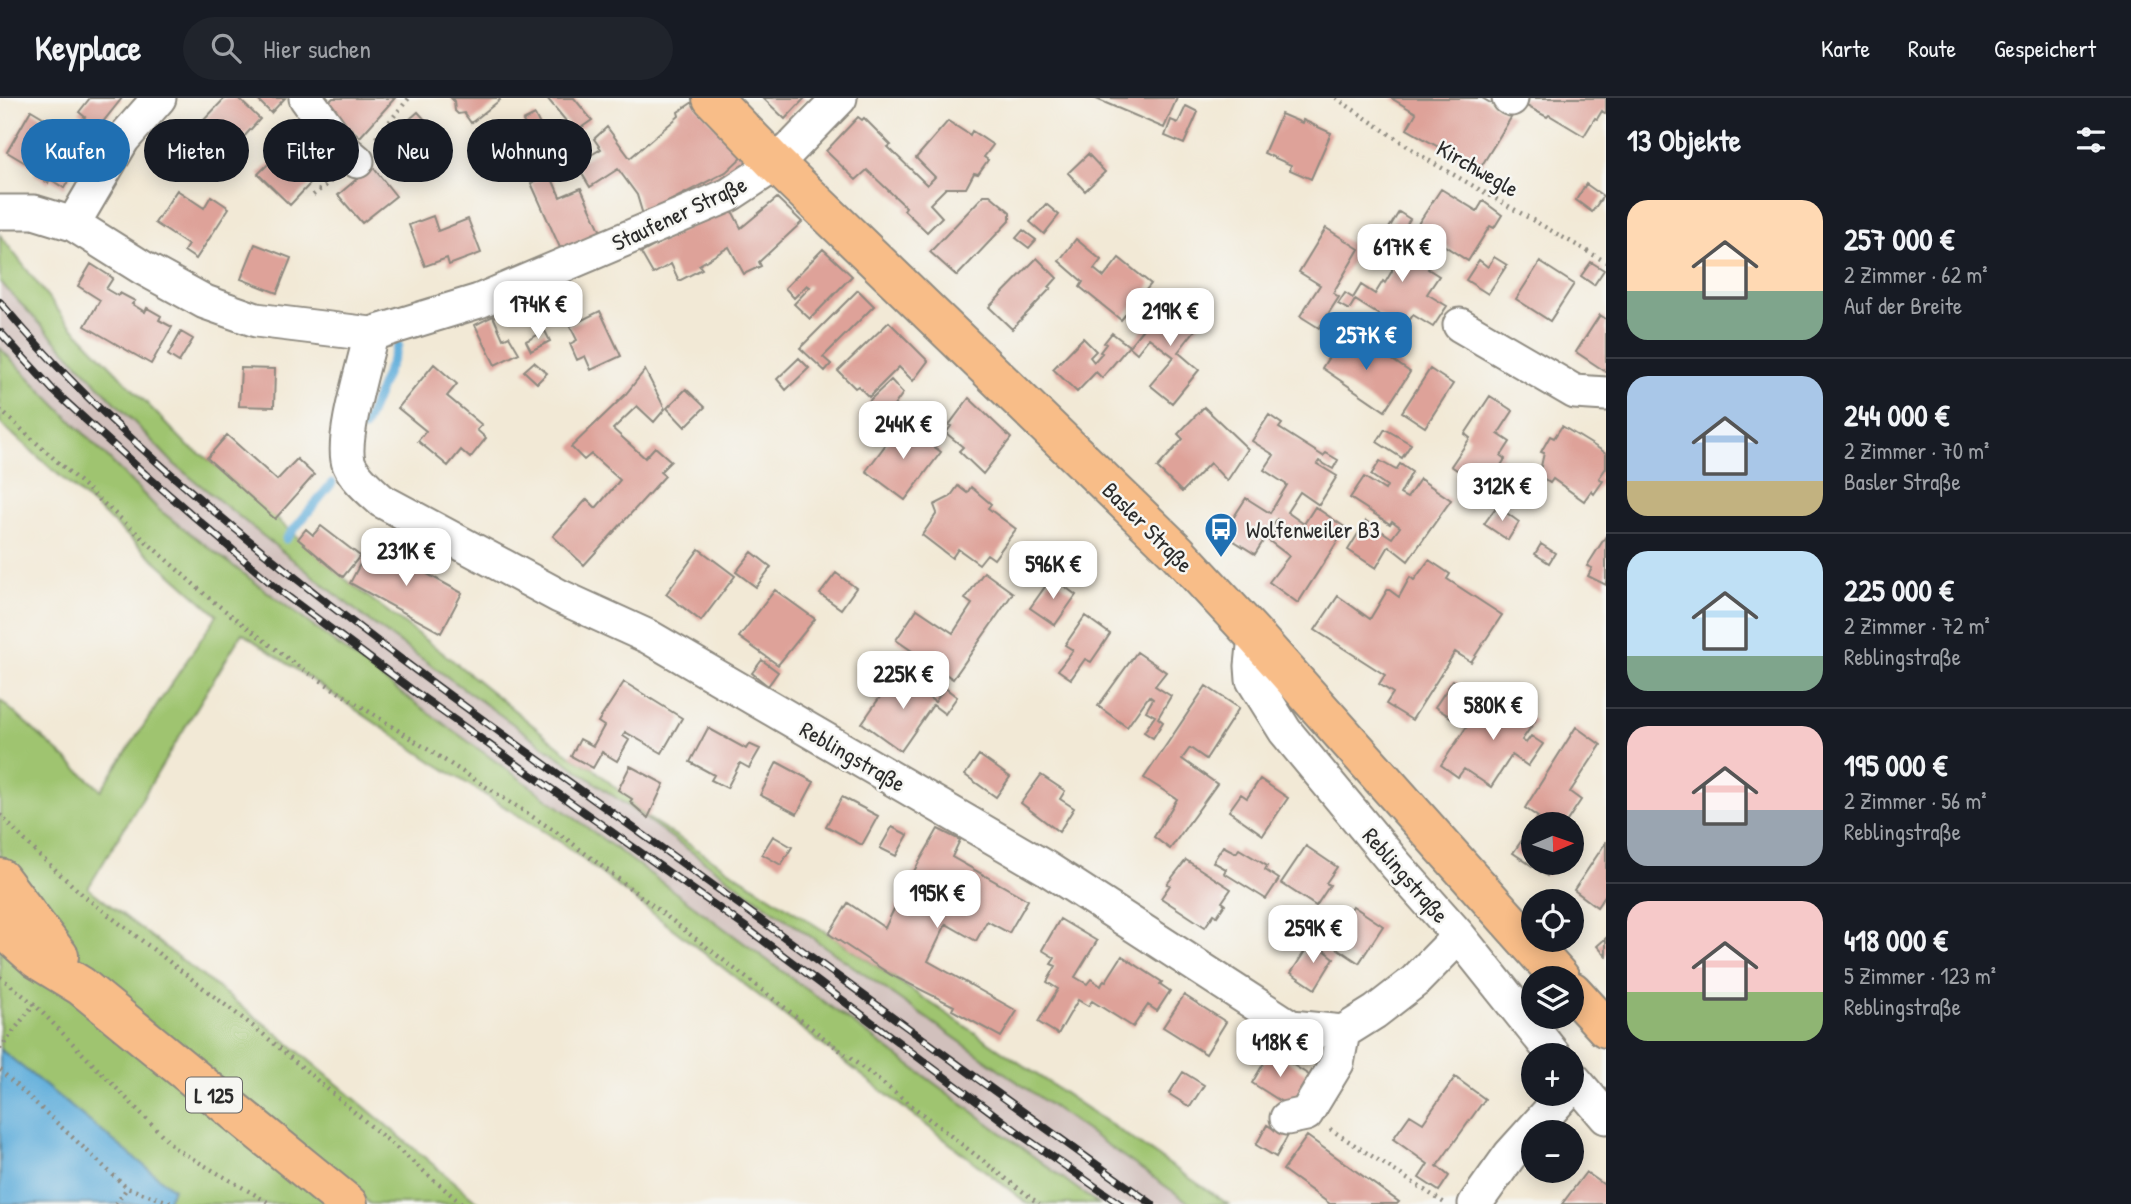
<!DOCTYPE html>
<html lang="de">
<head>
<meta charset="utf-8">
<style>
	body { margin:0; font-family:"Patrick Hand",sans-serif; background:#20242c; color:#f1f3f6; height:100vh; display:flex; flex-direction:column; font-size:26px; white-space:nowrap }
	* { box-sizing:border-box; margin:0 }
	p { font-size:23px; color:#9ea1a6 }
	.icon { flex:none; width:38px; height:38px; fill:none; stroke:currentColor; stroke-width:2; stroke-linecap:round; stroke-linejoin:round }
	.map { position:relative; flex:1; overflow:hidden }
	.panel { display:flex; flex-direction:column; background:#171b24; width:525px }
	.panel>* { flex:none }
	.top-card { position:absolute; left:21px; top:21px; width:665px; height:63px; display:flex; gap:14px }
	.needle { width:46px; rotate:88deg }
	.tools { position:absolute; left:1521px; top:714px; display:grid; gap:14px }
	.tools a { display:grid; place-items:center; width:63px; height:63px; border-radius:50%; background:#171b24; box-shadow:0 4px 18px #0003; font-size:35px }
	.price { position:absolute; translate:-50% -60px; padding:0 16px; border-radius:14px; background:#fff; color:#222; font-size:23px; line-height:46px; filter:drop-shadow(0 2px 4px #0008) }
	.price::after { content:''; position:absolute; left:50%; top:42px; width:21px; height:16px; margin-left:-10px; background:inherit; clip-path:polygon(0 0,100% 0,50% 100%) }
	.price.active { background:#1f6fb2; color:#fff }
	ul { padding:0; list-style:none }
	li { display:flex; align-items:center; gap:21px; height:175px; padding:0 21px }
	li+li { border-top:2px solid #363941 }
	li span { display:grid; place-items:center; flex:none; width:196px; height:140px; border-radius:21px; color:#555 }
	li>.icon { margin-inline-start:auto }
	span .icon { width:84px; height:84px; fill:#fffc; stroke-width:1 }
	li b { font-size:30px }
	h2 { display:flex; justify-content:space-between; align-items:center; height:84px; padding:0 21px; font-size:30px }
	.chip { padding:0 24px; border-radius:32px; background:#171b24; box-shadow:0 4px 18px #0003; font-size:24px; line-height:63px }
	.chip.active { background:#1f6fb2; color:#fff }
	header { display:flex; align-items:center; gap:42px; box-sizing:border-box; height:98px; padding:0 35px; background:#171b24; border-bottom:2px solid #363941 }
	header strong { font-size:33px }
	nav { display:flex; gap:38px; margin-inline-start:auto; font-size:24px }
	.search { width:490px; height:63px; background:#20242c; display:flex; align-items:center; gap:18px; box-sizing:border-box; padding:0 24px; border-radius:38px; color:#9ea1a6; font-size:26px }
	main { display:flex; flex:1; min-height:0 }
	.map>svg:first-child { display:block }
	.industrial { fill:#d1c0bc }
	.green { fill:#9fc46f; stroke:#65784d; stroke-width:2 }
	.water { fill:#62afdb; stroke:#466d83; stroke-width:2 }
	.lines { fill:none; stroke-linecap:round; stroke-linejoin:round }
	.stream { stroke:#62afdb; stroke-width:9 }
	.building { fill:#dea299 }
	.minor-casing { stroke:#8e8a80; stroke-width:37 }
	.major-casing { stroke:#8e8a80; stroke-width:42 }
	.path { stroke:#8e8a80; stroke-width:4.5; stroke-dasharray:2 5; stroke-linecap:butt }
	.minor { stroke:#fff; stroke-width:33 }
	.major { stroke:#f8bd88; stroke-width:38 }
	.rail-casing { stroke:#2b2b2b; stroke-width:8 }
	.rail { stroke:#f6f6f2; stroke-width:5; stroke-dasharray:16; stroke-linecap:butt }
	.labels { text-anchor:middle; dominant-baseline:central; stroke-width:5; stroke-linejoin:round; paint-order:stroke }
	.shield { fill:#f6f6f2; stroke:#686867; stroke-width:2 }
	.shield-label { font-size:21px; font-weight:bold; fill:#2b2b2b }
	.street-label { font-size:23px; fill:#2b2b2b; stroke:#f6f6f2 }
	.poi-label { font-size:23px; fill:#2b2b2b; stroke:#f6f6f2; text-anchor:start }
</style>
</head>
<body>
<header>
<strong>Keyplace</strong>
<div class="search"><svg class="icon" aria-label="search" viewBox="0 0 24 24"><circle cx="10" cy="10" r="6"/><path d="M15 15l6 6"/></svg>Hier suchen</div>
<nav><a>Karte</a><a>Route</a><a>Gespeichert</a></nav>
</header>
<main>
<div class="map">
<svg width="1606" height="1106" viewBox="0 0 1606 1106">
	<rect width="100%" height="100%" fill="#f6f6f2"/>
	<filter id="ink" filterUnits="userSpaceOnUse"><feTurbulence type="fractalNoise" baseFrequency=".0143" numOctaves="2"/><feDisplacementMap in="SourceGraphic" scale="14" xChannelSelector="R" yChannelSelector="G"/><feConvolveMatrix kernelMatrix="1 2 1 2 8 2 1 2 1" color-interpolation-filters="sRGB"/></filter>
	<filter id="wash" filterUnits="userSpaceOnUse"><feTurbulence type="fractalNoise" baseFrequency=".00686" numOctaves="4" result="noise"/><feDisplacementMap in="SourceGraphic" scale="28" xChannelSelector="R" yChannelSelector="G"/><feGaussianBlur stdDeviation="1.57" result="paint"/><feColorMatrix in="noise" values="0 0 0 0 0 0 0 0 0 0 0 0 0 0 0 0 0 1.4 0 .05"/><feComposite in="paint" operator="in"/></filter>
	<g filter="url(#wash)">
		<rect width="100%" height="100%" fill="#f2e9d6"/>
		<!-- industrial -->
		<path class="industrial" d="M0 184 174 366 365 520 760 803 1191 1106H1098L573 719 397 592 158 411 0 250Z"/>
		<!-- green -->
		<path class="green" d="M0 137 65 221 189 349 207 360 350 485 452 562 571 658 593 670 618 692 632 701 630 704 648 720 829 836 1228 1106H1191L760 803 365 520 174 366 0 184Z
			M0 250 158 411 397 592 573 719 1098 1106H1028L562 745 433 664 242 535 88 790 279 937 480 1106H370L89 876 0 761V602L101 692 217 517 0 325Z
			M0 841 329 1106H0Z"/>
		<!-- water -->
		<path class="water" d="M0 951 173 1091 166 1106H0Z"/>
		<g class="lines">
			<!-- stream -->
			<path class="stream" d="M364 330 398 247
				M286 441 332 385"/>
		</g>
		<g id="blocks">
			<!-- building -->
			<path class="building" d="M90 0H122L98 30 92 25 86 32 78 26 85 19 79 14Z
				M225 0H238L260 21 233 51 203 23Z
				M256 0H285L271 15Z
				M333 0H395L360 39 326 7Z
				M451 0H499L500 2 471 25 464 15 458 16 455 13 454 3Z
				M547 0H574L592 22 575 34Z
				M763 0H805L785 21Z
				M1094 0H1177L1164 30Z
				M1391 0H1482L1512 18 1479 72 1407 31 1416 15Z
				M1523 0H1606V16L1602 13 1597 21 1595 20 1584 38 1549 17 1547 19 1521 5Z
				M693 4 743 58 726 74 643 117 637 97 618 71 590 89 576 66 601 51 594 41 607 29 630 60 679 18 678 14Z
				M1186 8 1198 14 1184 46 1165 38 1171 22 1178 25Z
				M31 12 61 30 64 25 80 34 76 40 89 48 64 90 50 81 48 85 34 76 37 72 7 54Z
				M418 14 437 35 415 55 396 33Z
				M1281 16 1302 25 1303 22 1331 35 1311 81 1290 72 1291 67 1264 55Z
				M535 17 545 37 533 43 523 23Z
				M858 19 862 22 864 20 891 47 888 49 927 87 935 79 916 60 948 23 970 37 972 33 993 47 984 59 988 62 978 76 974 75 966 90H946L930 106 942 119 927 134 904 112 906 109 867 72 856 82 826 53Z
				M93 29 111 41 104 51 86 39Z
				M298 37 329 66 290 107 258 76Z
				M1088 56 1105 74 1085 93 1068 75Z
				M372 68 396 98 362 125 338 97Z
				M550 76 560 99 581 90 601 134 561 152 531 85Z
				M1586 86 1603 98 1592 114 1576 102Z
				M1441 91 1477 113 1483 103 1502 117 1494 130 1490 128 1468 163 1416 129Z
				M177 92 204 110 211 98 229 110 196 161 184 153 188 147 155 125Z
				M984 97H990L1010 114V122L957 178 930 154Z
				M777 100 802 124 759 164 761 168 744 176 729 149 699 167 702 171 679 183 671 166 653 176 641 155 729 107 741 130Z
				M1046 106 1059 117 1044 136 1030 124Z
				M1399 114 1410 121 1402 134 1421 146 1413 159 1414 164 1421 162 1430 168 1428 171 1439 178 1427 196 1447 208 1433 229 1413 217 1403 232 1355 202 1349 212 1338 206 1345 195 1353 200 1361 187 1375 196 1383 183 1385 185 1392 173V168L1388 165 1397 149 1383 140Z
				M433 118 438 133 468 121 481 155 449 167 447 160 425 168 409 127Z
				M1326 130 1359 151 1333 195 1339 199 1319 230 1300 218 1320 187 1299 174Z
				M1023 132 1036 142 1029 150 1016 140Z
				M1076 141 1101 162 1094 171 1104 179 1119 160 1151 186 1121 222 1080 189 1083 184 1059 163Z
				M255 146 291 160 277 195 241 181Z
				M823 151 852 178 810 221 794 206 810 189 807 187 794 200 785 190Z
				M1494 159 1507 167 1488 196 1466 182 1479 162 1488 169Z
				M1037 160 1057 180 1049 189 1051 190 1012 231 989 209Z
				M1540 164 1574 186 1550 223 1516 201Z
				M1591 164 1604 172 1594 187 1581 178Z
				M91 166 113 180 106 191 118 198 120 195 135 203 132 206 145 214 147 210 161 218 159 222 172 229 151 266 85 228 100 202 78 188Z
				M858 192 874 208 823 259 831 266 825 273 800 250Z
				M1167 201 1199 227 1178 254 1199 272 1172 305 1150 287 1174 259 1149 240 1137 255 1129 248Z
				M600 213 621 258 591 272 585 258 577 262 570 246 577 242 570 228Z
				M1600 217 1606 221V274L1576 254Z
				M493 218 503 241 509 238 519 255 495 267 475 227Z
				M889 224 928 263 913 283 899 269 869 299 858 288 855 290 838 273Z
				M545 233 550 243 531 253 526 243Z
				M181 234 193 241 179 264 168 257Z
				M1112 235 1129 248 1102 280 1096 274 1077 294 1053 271 1083 240 1096 253 1090 259 1094 264 1102 255 1100 254 1106 246 1104 245Z
				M1343 237 1376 258 1379 253 1410 274 1385 313 1322 270Z
				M799 260 809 270 786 292 777 281Z
				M534 264 547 275 537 285 524 273Z
				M434 266 457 286 447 298 482 327 477 332 486 340 470 360 461 352 448 368 418 343 426 333 398 310Z
				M241 270 275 271 274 309 239 308Z
				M1430 271 1453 286 1425 329 1402 314Z
				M645 272 665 311 654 324 637 308 613 331 645 360 655 349 671 363 660 374 665 378 584 467 553 438 587 401 596 410 620 382 591 356 584 362 571 349 625 297Z
				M891 282 903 295 884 322 872 328 859 318 871 301Z
				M686 291 705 309 685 329 667 310Z
				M1490 298 1513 313 1498 336 1510 344 1501 358 1505 361 1486 391 1451 368 1470 340 1465 336Z
				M969 300 1011 340 983 376 959 353 963 349 946 335 951 328 949 327Z
				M1204 309 1248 351 1227 383 1210 365 1182 394 1157 370 1183 341 1178 336Z
				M1269 317 1282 326 1279 330 1323 358 1326 355 1338 362 1333 371 1319 363 1317 366 1337 378 1319 407 1300 394 1287 414 1304 426 1315 409 1346 430 1298 505 1269 484 1289 458 1268 442 1282 424 1277 421 1255 456 1223 436 1246 400 1270 415 1287 387 1264 372 1274 357 1252 343Z
				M902 325 941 354 905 402 866 373Z
				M1562 328 1606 355V370L1599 380 1603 383 1594 396 1591 393 1584 403 1553 381 1550 385 1539 377 1544 355 1541 354 1550 338 1554 340Z
				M1385 331 1411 346 1402 360 1377 344Z
				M227 337 277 382 297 361 314 377 275 421 207 360Z
				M1380 363 1396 372 1400 366 1412 374 1400 396 1407 400 1420 381 1451 402 1408 463 1389 448 1376 470 1348 452 1366 423 1392 440 1400 429 1392 423 1390 426 1350 400 1364 379 1385 392 1387 388 1371 377Z
				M958 388 967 395 971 389 991 406 988 410 1016 431 994 461 987 456 979 466 958 451 952 460 922 437 937 415 934 407 950 399Z
				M1497 408 1519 424 1508 442 1484 426Z
				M321 428 360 458 343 479 298 441 306 431 313 437Z
				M1606 438V487L1588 478 1592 470 1587 468Z
				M371 445 462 495 441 535 350 485Z
				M1541 446 1555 455 1549 465 1535 456Z
				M699 451 735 478 701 523 666 496Z
				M752 454 771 469 756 489 736 474Z
				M1429 462 1450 476 1447 481 1502 517 1471 564 1455 554 1412 622 1386 606 1393 595 1379 586 1385 577 1315 532 1338 498 1370 521 1388 491 1399 499 1410 479 1414 482Z
				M984 474 1013 495 953 581 896 542 917 511 953 535 972 506 965 501Z
				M836 475 856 490 841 511 820 496Z
				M1052 479 1076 497 1055 527 1030 510Z
				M775 492 815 521 778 567 739 539Z
				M1085 518 1110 536 1091 564 1085 561 1071 581 1058 572 1073 552 1065 547Z
				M1137 554 1166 574 1155 588 1171 598 1158 620 1163 624 1153 640 1144 634 1155 618 1146 613 1153 601 1149 598 1127 629 1098 608Z
				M762 562 778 574 768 588 752 575Z
				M896 576 935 604 945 590 957 599 945 616 933 607 901 653 862 625Z
				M1453 582 1473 595 1455 622 1435 609Z
				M624 584 682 620 662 655 625 634 623 638 629 642 617 663 602 654 593 670 571 658 580 641 593 648 604 628 598 624Z
				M1206 588 1239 610 1206 661 1190 650 1182 661 1217 686 1170 751 1154 739 1177 701 1144 680Z
				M1490 594 1535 623 1522 642 1526 645 1531 638 1543 646 1528 668 1512 657 1491 689 1464 671 1458 679 1441 667Z
				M1576 629 1601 647 1570 694 1581 702 1565 726H1533V765H1555L1547 778 1513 755 1538 719 1525 710Z
				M708 630 746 651 749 646 760 651 749 670 740 665 727 690 711 682 714 677 690 664Z
				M979 657 1010 679 996 699 965 677Z
				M777 664 814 684 797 716 760 697Z
				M630 668 664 686 648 720 630 704 632 701 618 692Z
				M1041 677 1065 693 1060 701 1074 710 1059 734 1021 705Z
				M1260 681 1288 700 1263 737 1229 713 1241 696 1247 700Z
				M842 699 878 718 862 747 826 728Z
				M892 729 908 737 896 758 880 750Z
				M938 731 960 742 952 759 1028 802 1009 835 987 823 976 843 946 826 928 863 1017 913 1001 939 952 912 954 908 891 877 829 836 848 805 885 830 901 796Z
				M773 738 792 749 781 767 762 756Z
				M1606 744V796L1597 809 1574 792Z
				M1223 748 1236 755 1239 751 1267 768 1265 772 1279 781 1266 801 1224 775 1226 771 1213 764Z
				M1306 748 1337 769 1326 785 1330 787 1316 808 1281 785Z
				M1186 762 1231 791 1222 804 1225 806 1217 818 1214 816 1205 829 1161 800 1170 787 1167 786Z
				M1353 808 1383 828 1359 865 1322 840 1332 825 1339 830Z
				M1060 821 1097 843 1075 879 1087 886 1091 881 1101 888 1104 882 1106 883 1122 858 1162 884 1160 886 1170 893 1157 913 1148 907 1133 929 1092 903 1088 908 1078 902 1058 936 1038 924 1058 891 1047 884 1056 868 1051 866 1055 860 1042 852Z
				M1606 840V858L1597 848Z
				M1312 842 1334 860 1315 891 1291 875Z
				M1184 897 1226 924 1206 956 1163 929Z
				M1271 953 1309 977 1290 1009 1252 985Z
				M1183 974 1204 987 1190 1009 1169 996Z
				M1455 979 1485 1001 1437 1068 1449 1078 1439 1093 1419 1080 1428 1066 1393 1041 1410 1017 1423 1025Z
				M1282 1024 1292 1030 1276 1059 1256 1047 1267 1027 1277 1033Z
				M1307 1038 1399 1104 1397 1106H1330L1283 1072Z
				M1586 1074 1606 1088V1106H1562Z"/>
		</g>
	</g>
	<g filter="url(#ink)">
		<use href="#blocks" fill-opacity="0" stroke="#8e8a80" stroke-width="2"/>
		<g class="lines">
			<defs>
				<path id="minor" d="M306 0 344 52 357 63
					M1509 0 1511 1
					M0 114H34L73 126 143 170 205 204 256 222 371 236 479 203 729 97 776 66 840 0
					M73 126 123 41 159 0
					M1460 227 1575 294 1606 296
					M371 236C365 264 340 342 349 366 355 380 371 393 382 403L559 498 649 539 1046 770 1291 929 1343 934 1375 914 1415 883 1459 838
					M1255 538 1252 568 1253 582 1285 633 1396 767 1459 838 1554 957
					M1572 979 1606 1019
					M1287 1020 1306 1016 1337 965 1343 934
					M1475 1106 1510 1057 1565 996"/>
				<path id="major" d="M712 0 776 66 1177 454 1255 538 1560 880
					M0 780 59 858
					M0 828 37 861 81 888 348 1106
					M1572 893 1606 930"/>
			</defs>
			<!-- minor casing -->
			<use href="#minor" class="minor-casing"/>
			<!-- major casing -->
			<use href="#major" class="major-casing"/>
			<!-- path -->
			<path class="path" d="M1336 0 1428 62 1606 164
				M376 40 409 0
				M313 97 335 80
				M0 312 210 501 295 566 564 739 1039 1106
				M0 717 37 755 84 798 263 936 462 1106
				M0 879 34 906 176 1051 271 1106
				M0 951 34 906
				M0 972 127 1090 175 1106
				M1330 1031 1446 1106
				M116 1106 127 1090"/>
			<!-- minor -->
			<use href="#minor" class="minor"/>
			<!-- major -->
			<use href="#major" class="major"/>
			<defs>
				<path id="rail" d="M0 204C69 287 150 360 233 429 358 533 489 627 621 721 799 848 973 980 1152 1106
					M0 234 53 292 145 376 280 493 415 594 744 828 1027 1041 1120 1106"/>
			</defs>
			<!-- rail casing -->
			<use href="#rail" class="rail-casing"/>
			<!-- rail -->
			<use href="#rail" class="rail"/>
		</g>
	</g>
	<!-- icons -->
	<defs>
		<symbol id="bus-pin" viewBox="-11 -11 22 30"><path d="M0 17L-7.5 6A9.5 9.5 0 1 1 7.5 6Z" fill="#1f6fb2" stroke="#f6f6f2"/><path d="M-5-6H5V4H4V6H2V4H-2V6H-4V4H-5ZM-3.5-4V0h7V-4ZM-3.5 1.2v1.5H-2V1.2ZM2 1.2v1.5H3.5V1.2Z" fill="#fff"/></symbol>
	</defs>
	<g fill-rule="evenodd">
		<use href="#bus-pin" x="1202" y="412" width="38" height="52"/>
	</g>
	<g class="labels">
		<!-- shield labels -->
		<rect class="shield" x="186" y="979.5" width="56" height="35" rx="5"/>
		<g class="shield-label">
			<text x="214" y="997">L 125</text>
		</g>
		<!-- street labels -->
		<g class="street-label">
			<text transform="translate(1478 70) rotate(30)">Kirchwegle</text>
			<text transform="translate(679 115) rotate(-25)">Staufener Straße</text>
			<text transform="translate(1148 429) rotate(45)">Basler Straße</text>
			<text transform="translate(853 658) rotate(30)">Reblingstraße</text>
			<text transform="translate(1406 777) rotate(49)">Reblingstraße</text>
		</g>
		<!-- poi labels -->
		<g class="poi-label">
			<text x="1246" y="431">Wolfenweiler B3</text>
		</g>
	</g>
</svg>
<div class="tools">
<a><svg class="needle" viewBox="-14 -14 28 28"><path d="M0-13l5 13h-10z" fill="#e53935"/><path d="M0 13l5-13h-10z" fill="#9ea1a6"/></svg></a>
<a><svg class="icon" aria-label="locate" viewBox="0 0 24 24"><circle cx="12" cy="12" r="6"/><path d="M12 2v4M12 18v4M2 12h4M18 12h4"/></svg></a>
<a><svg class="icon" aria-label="layers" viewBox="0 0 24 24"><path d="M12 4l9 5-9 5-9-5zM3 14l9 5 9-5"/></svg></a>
<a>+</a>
<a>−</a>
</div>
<b class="price" style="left:1402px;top:186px">617K €</b>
<b class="price" style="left:538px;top:243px">174K €</b>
<b class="price" style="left:1170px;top:250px">219K €</b>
<b class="price active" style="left:1366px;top:274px">257K €</b>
<b class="price" style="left:903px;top:363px">244K €</b>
<b class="price" style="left:1502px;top:425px">312K €</b>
<b class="price" style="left:406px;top:490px">231K €</b>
<b class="price" style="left:1053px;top:503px">596K €</b>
<b class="price" style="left:903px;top:613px">225K €</b>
<b class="price" style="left:1493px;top:644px">580K €</b>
<b class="price" style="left:937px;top:832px">195K €</b>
<b class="price" style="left:1313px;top:867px">259K €</b>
<b class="price" style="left:1280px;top:981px">418K €</b>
<div class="top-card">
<a class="chip active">Kaufen</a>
<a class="chip">Mieten</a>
<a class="chip">Filter</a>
<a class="chip">Neu</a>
<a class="chip">Wohnung</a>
</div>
</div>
<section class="panel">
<h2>13 Objekte<svg class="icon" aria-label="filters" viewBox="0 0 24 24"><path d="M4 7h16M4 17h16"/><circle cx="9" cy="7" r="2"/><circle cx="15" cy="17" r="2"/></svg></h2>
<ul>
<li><span style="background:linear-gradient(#ffd9b3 65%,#7fa58c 0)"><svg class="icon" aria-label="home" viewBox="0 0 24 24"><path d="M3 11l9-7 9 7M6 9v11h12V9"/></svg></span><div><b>257 000 €</b><p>2 Zimmer · 62 m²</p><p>Auf der Breite</p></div></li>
<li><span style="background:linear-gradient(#a9c7e8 75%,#c2b280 0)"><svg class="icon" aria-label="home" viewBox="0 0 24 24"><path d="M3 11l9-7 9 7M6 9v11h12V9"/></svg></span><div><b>244 000 €</b><p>2 Zimmer · 70 m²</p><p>Basler Straße</p></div></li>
<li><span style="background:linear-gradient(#bfe0f5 75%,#7fa58c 0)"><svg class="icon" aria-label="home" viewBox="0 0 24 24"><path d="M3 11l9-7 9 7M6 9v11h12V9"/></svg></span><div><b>225 000 €</b><p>2 Zimmer · 72 m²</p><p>Reblingstraße</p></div></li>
<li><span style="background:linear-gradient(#f6c9c9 60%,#9aa5b1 0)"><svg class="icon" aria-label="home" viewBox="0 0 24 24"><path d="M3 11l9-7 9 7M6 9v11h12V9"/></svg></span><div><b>195 000 €</b><p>2 Zimmer · 56 m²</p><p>Reblingstraße</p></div></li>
<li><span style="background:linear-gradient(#f6c9c9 65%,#8fb573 0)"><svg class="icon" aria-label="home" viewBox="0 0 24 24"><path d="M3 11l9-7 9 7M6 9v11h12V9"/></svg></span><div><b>418 000 €</b><p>5 Zimmer · 123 m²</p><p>Reblingstraße</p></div></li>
</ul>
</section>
</main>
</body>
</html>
